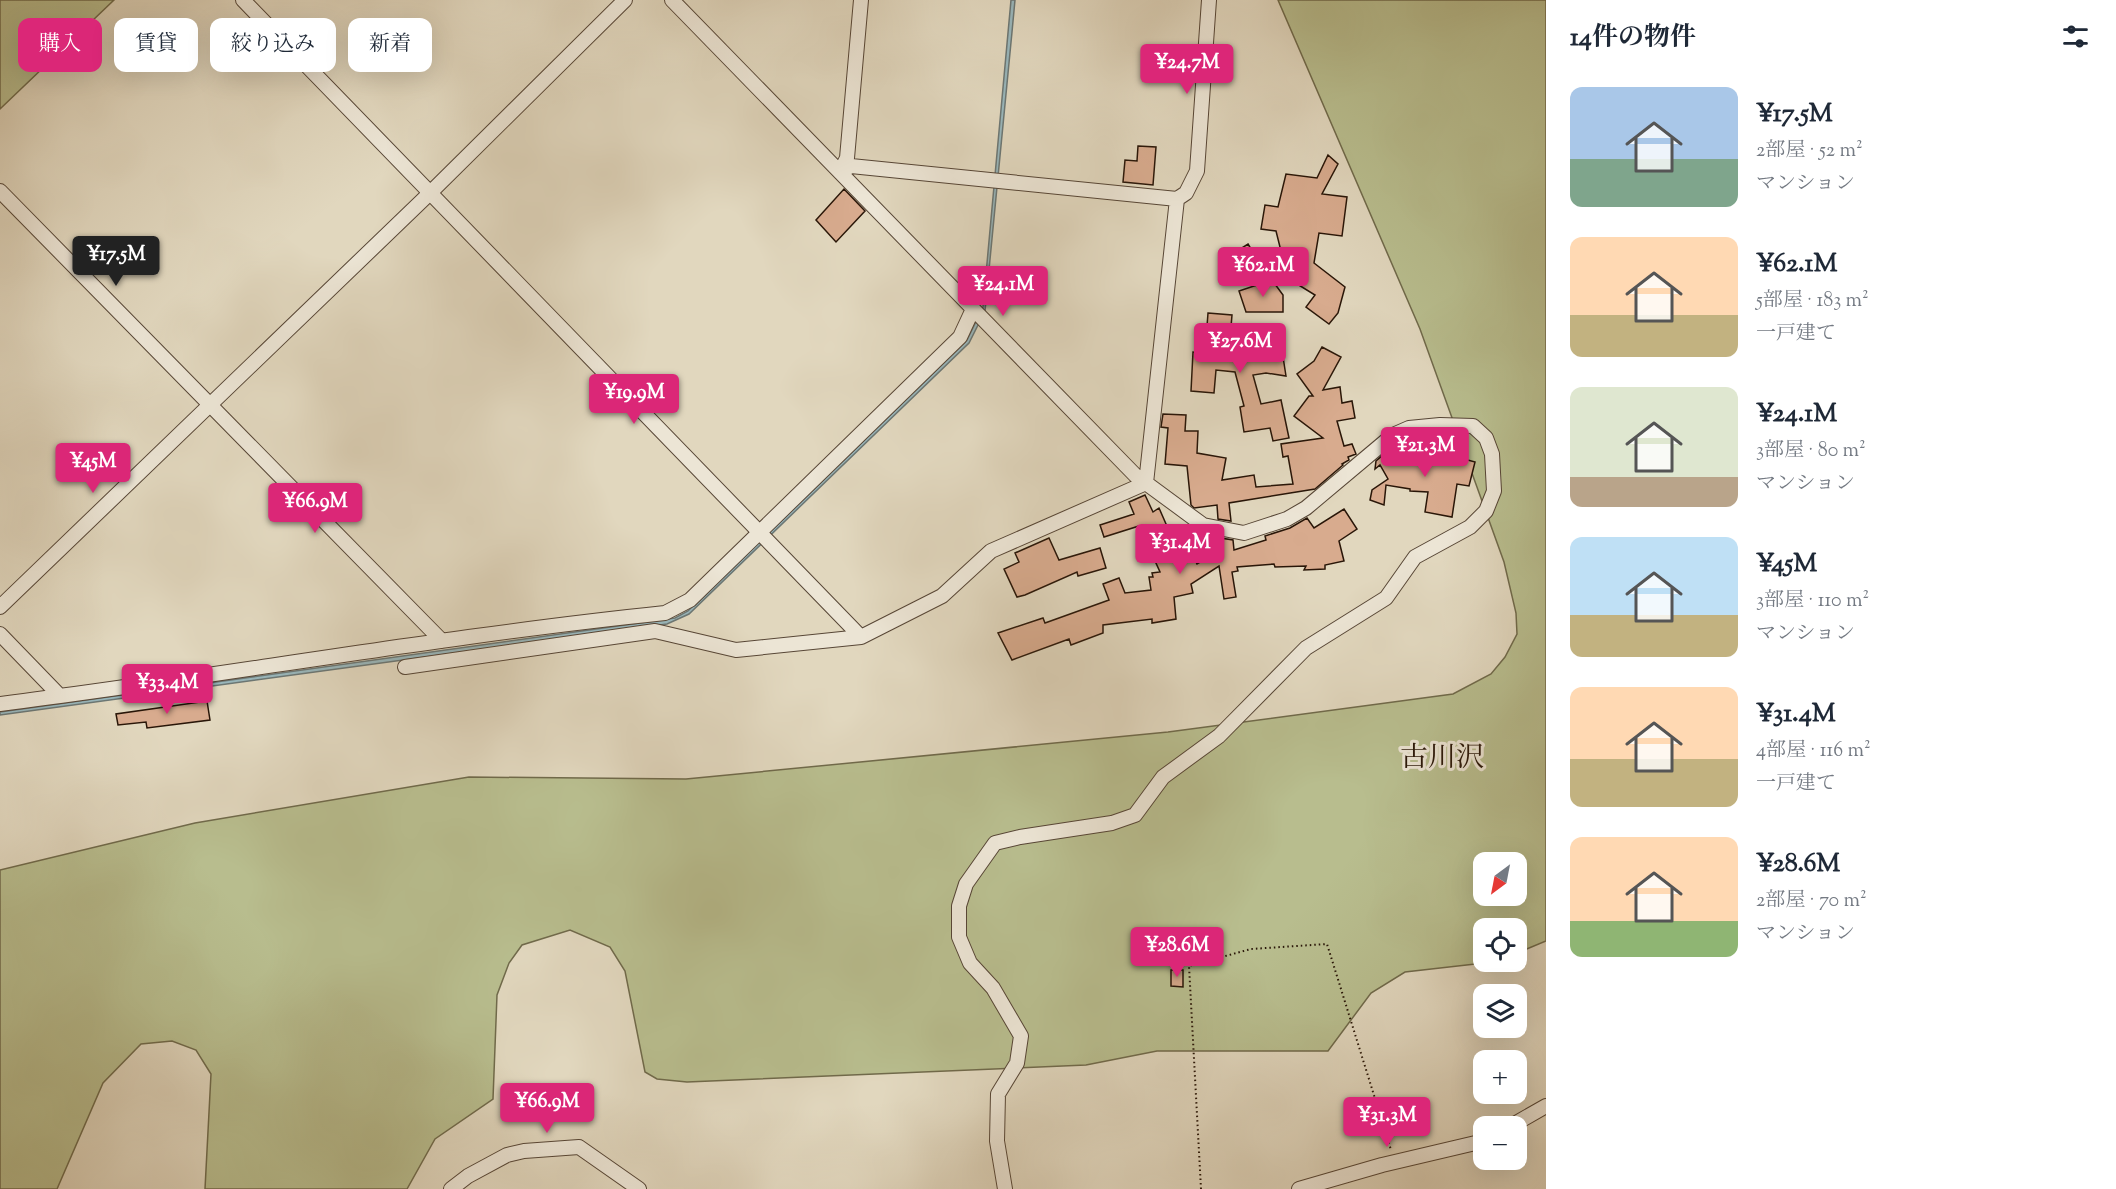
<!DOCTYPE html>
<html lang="ja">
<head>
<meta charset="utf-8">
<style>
	body { margin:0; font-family:"Sorts Mill Goudy","Noto Serif JP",serif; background:#f6f6f7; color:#1f2937; height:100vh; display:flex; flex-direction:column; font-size:22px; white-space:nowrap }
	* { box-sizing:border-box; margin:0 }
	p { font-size:20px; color:#747a83 }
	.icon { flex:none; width:33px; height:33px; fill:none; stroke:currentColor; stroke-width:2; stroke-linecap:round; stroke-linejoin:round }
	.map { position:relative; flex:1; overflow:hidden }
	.drawer { display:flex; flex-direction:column; background:#fff; width:570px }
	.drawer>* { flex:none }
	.banner { position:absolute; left:18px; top:18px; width:570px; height:54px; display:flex; gap:12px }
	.needle { width:39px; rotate:212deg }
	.tools { position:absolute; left:1473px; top:852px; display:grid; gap:12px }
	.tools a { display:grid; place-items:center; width:54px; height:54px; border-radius:12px; background:#fff; box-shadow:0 6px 24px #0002; font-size:30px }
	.price { position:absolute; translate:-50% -51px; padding:0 14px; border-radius:6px; background:#db2777; color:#fff; font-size:20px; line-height:39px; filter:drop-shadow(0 2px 3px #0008) }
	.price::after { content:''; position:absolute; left:50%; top:36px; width:18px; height:14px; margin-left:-9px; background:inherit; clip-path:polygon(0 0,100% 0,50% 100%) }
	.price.selected { background:#222; color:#fff }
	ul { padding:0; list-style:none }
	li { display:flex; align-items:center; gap:18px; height:150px; padding:0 24px }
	li span { display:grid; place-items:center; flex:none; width:168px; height:120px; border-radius:12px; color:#555 }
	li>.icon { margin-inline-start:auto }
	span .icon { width:72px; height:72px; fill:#fffc; stroke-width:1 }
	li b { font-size:26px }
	h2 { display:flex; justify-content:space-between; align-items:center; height:72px; padding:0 24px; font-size:26px }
	.chip { padding:0 21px; border-radius:12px; background:#fff; box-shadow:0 6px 24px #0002; font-size:21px; line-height:54px }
	.chip.selected { background:#db2777; color:#fff }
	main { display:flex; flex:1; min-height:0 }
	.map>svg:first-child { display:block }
	.green { fill:#b8bd8e; stroke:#706a4b; stroke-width:1.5; fill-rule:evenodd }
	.water { fill:#99b7bc; stroke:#6c7774; stroke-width:1.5 }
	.building { fill:#d8ab8e; stroke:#291608; stroke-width:1.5 }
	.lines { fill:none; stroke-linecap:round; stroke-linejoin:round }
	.minor-casing { stroke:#574636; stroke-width:16 }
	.path { stroke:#291608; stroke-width:2; stroke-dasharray:1.5 3; stroke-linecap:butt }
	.minor { stroke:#ece5d5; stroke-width:14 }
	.labels { text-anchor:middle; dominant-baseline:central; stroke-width:6; stroke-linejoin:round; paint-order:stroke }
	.quarter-label { font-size:28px; fill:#291608; stroke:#ece5d5 }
</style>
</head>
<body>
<main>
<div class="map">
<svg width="1546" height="1189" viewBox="0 0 1546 1189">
	<rect width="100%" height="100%" fill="#e1d7be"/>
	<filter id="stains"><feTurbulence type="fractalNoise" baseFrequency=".00333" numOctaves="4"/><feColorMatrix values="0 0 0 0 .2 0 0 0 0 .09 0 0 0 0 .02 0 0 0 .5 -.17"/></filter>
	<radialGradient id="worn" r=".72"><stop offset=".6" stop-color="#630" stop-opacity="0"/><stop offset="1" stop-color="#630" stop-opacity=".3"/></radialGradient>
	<!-- green -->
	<path class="green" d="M0 0H114L0 109Z
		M1278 0H1546V941L1517 953 1516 928H1484V962H1493L1405 972 1371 993 1328 1051H1157L1086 1065 687 1082 657 1079 645 1072 625 971 610 947 570 930 522 945 509 963 497 995 493 1099 435 1139 407 1189H205L211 1074 196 1050 172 1041 141 1044 103 1083 57 1189H0V870L195 823 469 777 686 779 1168 732 1453 694 1491 674 1505 657 1517 634 1516 613 1504 562 1420 329ZM1484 862H1516V896H1484Z"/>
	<!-- water -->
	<path class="water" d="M1011 0H1015L1012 32 985 311 969 343 689 614 667 624 0 715V712L661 620 675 618 688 611 967 340 983 307Z"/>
	<!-- building -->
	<path class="building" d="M1138 146 1156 147 1153 185 1123 182 1125 160 1137 161Z
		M1328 155 1338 164 1322 194 1347 197 1342 236 1319 233 1314 263 1345 287 1338 313 1329 324 1306 307 1315 295 1297 284 1302 276 1276 257 1281 251 1276 231 1261 229 1265 205 1278 207 1286 174 1317 178Z
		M844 189 865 211 836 242 816 220Z
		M1248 244 1262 267 1251 279 1235 256 1241 254 1240 249Z
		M1272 280 1283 295V312H1246L1239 291Z
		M1208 313 1232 315 1230 339H1267V355L1283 357 1286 376 1266 373 1253 375 1261 404 1281 400 1289 438 1273 441 1270 428 1244 432 1240 407 1244 406 1235 372 1216 370 1214 393 1191 391 1193 352 1205 353Z
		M1322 347 1341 357 1323 390 1340 387 1342 403 1352 401 1355 418 1337 421 1344 446 1352 444 1356 454 1348 457 1349 460 1342 464 1343 465 1315 489 1229 503 1231 521 1218 519 1217 505 1194 508 1191 505 1187 466 1165 464 1168 428 1161 427 1163 414 1186 415 1185 431H1198L1197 453 1226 458 1222 480 1254 475 1256 487 1293 484 1288 456 1283 457 1281 444 1323 438 1294 416 1309 396H1313L1297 374 1314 361Z
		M1389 450 1446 457 1449 451 1458 450 1457 457 1475 462 1469 486 1457 484 1452 517 1425 512 1428 492 1410 491V489L1386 485 1384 505 1370 500 1372 490 1388 479 1380 465 1375 469 1376 461Z
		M1145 495 1153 512 1159 508 1170 533 1180 530 1197 564 1215 553 1222 552 1220 538 1233 540 1234 550 1266 540 1265 536 1290 528 1307 518 1314 528 1344 509 1357 529 1339 541 1344 561 1325 565V569L1304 570 1306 566 1275 567 1274 564 1237 567 1238 571 1232 572 1236 597 1224 599 1219 566 1191 584 1193 593 1174 597 1176 619 1152 623V619L1103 625V633L1071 645 1069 639 1012 660 998 633 1043 618 1045 623 1109 600 1103 584 1119 578 1125 593 1151 590 1149 577H1153L1152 573 1160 572 1139 526 1104 537 1100 525 1134 514 1129 502Z
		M1049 538 1059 560 1100 548 1106 568 1078 576 1077 572 1025 595 1017 597 1004 569 1019 562 1015 553Z
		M207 701 210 720 147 728 146 722 118 725 116 714Z
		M1171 970H1183V987L1171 986Z"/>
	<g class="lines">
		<defs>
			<path id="minor" d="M243 0 861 637
				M672 0 1135 475 1203 525 1244 533 1287 519 1306 508 1393 435 1409 428 1440 425 1473 426 1486 438 1492 454 1494 491 1486 511 1470 527 1415 557 1386 598 1306 648 1219 736 1163 777 1135 815 1112 823 1020 837 995 843 966 884 959 906V937L970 963 993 988 1021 1036 1017 1063 998 1094 997 1141 1005 1189
				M840 172 851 166 1177 199 1186 193 1197 171 1209 0
				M840 172 847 158 861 0
				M0 191 442 641
				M1146 483 1177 199
				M0 607 431 192 625 0
				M0 634 60 696
				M405 667 655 631 736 650 861 637 942 596 991 551 1146 483
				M0 704C221 676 443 636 665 613L690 600 960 337 973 309
				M1511 1126 1546 1106
				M451 1189 468 1176 507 1155 524 1151 579 1147 639 1189
				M1299 1189 1382 1165 1484 1141"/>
		</defs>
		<!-- minor casing -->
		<use href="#minor" class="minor-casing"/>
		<!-- path -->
		<path class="path" d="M1201 1189 1189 966 1251 949 1327 944 1391 1150"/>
		<!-- minor -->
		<use href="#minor" class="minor"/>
	</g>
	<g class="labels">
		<!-- quarter labels -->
		<g class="quarter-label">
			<text x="1442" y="759">古川沢</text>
		</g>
	</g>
	<rect width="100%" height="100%" filter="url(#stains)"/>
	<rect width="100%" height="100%" fill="url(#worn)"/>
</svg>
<div class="tools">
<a><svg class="needle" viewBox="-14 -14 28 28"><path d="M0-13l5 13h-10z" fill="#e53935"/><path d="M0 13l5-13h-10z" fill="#747a83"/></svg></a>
<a><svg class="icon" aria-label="locate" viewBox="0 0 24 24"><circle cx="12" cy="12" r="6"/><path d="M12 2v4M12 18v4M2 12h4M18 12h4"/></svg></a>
<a><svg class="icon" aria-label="layers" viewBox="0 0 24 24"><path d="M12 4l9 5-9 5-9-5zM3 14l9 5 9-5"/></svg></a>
<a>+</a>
<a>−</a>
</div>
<b class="price" style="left:1187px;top:95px">¥24.7M</b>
<b class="price selected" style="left:116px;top:287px">¥17.5M</b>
<b class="price" style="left:1263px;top:298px">¥62.1M</b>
<b class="price" style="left:1003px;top:317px">¥24.1M</b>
<b class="price" style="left:1240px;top:374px">¥27.6M</b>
<b class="price" style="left:634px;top:425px">¥19.9M</b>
<b class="price" style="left:1425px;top:478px">¥21.3M</b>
<b class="price" style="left:93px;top:494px">¥45M</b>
<b class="price" style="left:315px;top:534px">¥66.9M</b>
<b class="price" style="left:1180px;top:575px">¥31.4M</b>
<b class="price" style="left:167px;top:715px">¥33.4M</b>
<b class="price" style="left:1177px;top:978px">¥28.6M</b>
<b class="price" style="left:547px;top:1134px">¥66.9M</b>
<b class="price" style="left:1387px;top:1148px">¥31.3M</b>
<div class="banner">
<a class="chip selected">購入</a>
<a class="chip">賃貸</a>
<a class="chip">絞り込み</a>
<a class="chip">新着</a>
</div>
</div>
<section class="drawer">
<h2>14件の物件<svg class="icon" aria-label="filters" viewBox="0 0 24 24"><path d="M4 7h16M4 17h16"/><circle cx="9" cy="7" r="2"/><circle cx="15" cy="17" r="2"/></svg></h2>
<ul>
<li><span style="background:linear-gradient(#a9c7e8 60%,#7fa58c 0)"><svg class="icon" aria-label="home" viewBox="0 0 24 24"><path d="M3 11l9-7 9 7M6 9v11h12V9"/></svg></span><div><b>¥17.5M</b><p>2部屋 · 52 m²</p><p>マンション</p></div></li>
<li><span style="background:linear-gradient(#ffd9b3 65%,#c2b280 0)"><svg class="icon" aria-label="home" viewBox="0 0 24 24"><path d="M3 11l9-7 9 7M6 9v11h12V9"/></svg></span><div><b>¥62.1M</b><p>5部屋 · 183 m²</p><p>一戸建て</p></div></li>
<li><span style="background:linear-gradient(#dfe7d0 75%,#b9a48a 0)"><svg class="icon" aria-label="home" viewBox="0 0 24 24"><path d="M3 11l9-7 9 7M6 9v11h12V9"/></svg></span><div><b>¥24.1M</b><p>3部屋 · 80 m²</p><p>マンション</p></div></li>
<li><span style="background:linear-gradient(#bfe0f5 65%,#c2b280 0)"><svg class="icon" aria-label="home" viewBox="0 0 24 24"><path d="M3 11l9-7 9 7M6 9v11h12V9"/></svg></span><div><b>¥45M</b><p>3部屋 · 110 m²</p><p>マンション</p></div></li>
<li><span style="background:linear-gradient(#ffd9b3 60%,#c2b280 0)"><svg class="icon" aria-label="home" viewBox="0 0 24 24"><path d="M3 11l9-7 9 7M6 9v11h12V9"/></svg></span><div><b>¥31.4M</b><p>4部屋 · 116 m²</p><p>一戸建て</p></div></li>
<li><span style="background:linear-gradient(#ffd9b3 70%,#8fb573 0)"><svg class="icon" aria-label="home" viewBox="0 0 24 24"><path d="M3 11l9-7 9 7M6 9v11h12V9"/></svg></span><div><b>¥28.6M</b><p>2部屋 · 70 m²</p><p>マンション</p></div></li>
</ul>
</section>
</main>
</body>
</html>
